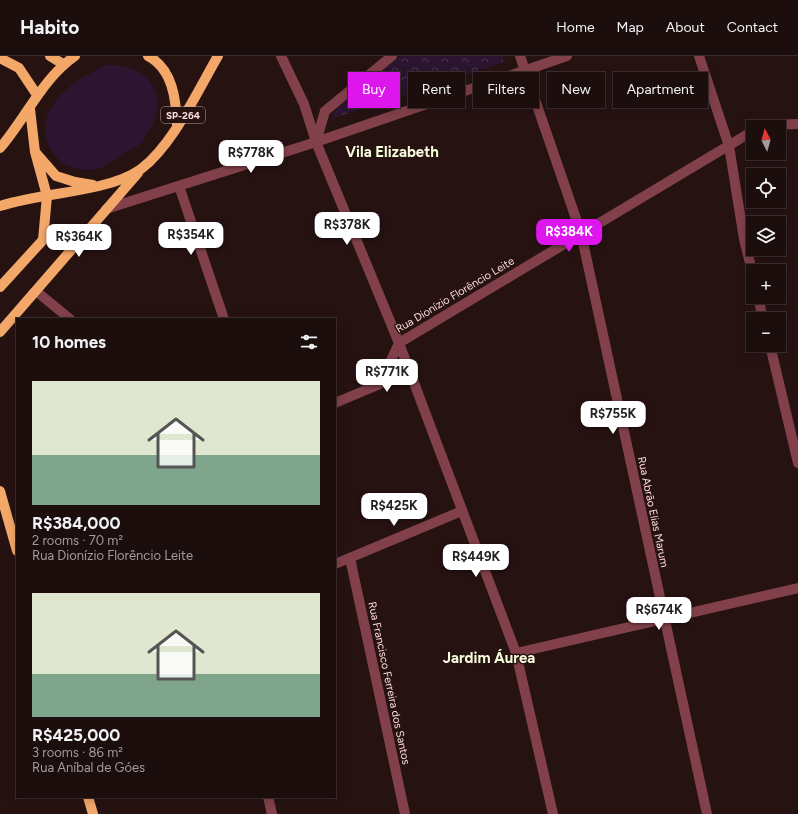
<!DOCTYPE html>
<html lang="en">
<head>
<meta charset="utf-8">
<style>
	body { margin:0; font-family:Figtree,sans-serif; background:#251717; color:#f1f3f6; height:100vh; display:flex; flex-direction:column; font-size:15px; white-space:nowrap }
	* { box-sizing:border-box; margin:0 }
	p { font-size:13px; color:#a09c9e }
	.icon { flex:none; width:22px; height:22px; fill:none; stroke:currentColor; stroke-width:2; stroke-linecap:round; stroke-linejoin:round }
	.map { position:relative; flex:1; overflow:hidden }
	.sheet { position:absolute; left:16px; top:262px; width:320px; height:480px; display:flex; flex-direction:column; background:#1d0e0e; border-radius:0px; box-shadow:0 2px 10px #0003,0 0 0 1px #3b2e2e }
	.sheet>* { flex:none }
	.guide { position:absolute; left:348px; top:16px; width:380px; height:36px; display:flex; gap:8px }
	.needle { width:26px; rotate:354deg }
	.tools { position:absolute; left:746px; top:64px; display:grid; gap:8px }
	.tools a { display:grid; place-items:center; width:40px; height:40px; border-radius:0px; background:#1d0e0e; box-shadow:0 2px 10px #0003,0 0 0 1px #3b2e2e; font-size:20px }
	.price { position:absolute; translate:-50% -34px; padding:0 9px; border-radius:8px; background:#fff; color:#222; font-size:13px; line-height:26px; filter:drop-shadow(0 1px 2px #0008) }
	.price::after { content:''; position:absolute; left:50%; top:24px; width:12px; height:9px; margin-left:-6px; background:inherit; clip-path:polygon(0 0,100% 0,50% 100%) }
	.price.selected { background:#dc16ed; color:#fff }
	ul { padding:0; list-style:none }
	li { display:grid; align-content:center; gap:8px; height:212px; padding:0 16px }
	li span { display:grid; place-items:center; height:124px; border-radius:0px; color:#555 }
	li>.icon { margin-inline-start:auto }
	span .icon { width:72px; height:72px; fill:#fffc; stroke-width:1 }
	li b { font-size:17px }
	h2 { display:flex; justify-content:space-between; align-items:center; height:48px; padding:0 16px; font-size:17px }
	.tag { padding:0 14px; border-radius:0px; background:#1d0e0e; box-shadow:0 2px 10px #0003,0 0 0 1px #3b2e2e; font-size:14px; line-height:36px }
	.tag.selected { background:#dc16ed; color:#fff }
	header { display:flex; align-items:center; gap:24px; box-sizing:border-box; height:56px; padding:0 20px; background:#1d0e0e; border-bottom:1px solid #3b2e2e }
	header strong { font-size:19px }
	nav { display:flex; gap:22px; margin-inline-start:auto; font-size:14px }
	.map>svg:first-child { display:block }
	.green { fill:#2b1530 }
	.park { fill:url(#park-crowns) }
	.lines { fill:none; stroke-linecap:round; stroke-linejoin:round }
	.minor { stroke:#82414a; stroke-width:10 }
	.major { stroke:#f3a86a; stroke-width:10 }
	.labels { text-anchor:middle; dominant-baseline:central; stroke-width:3; stroke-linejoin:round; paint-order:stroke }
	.shield { fill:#271212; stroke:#bc9ea0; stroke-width:1 }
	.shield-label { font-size:10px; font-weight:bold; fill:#fcdadd }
	.street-label { font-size:11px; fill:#fcdadd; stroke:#271212 }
	.district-label { font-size:15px; font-weight:bold; fill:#f6fcdc; stroke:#271212 }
</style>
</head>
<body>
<header>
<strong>Habito</strong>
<nav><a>Home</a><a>Map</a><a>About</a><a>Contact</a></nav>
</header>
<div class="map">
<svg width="798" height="758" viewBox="0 0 798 758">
	<defs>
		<pattern id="park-crowns" width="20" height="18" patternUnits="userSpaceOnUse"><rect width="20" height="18" fill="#2b1530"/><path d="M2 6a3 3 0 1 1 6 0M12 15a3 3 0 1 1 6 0" fill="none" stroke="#4b364e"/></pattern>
	</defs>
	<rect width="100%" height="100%" fill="#271212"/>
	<!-- green -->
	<path class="green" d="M106 9C145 7 172 36 150 73 147 77 145 83 142 86 136 92 126 96 119 101 109 108 99 115 86 114 72 113 58 107 51 94 29 56 74 23 106 9Z"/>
	<!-- park -->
	<path class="park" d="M400 0H502L504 6 331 63 335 54Z"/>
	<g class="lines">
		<!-- minor -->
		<path class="minor" d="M281 0 304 48 316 86 399 287 516 597 553 758
			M520 0 581 177 707 758
			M699 0 729 90 744 183 753 219
			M759 71 763 69 798 68
			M316 86 325 55 392 0
			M179 130 224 263
			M106 153 316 86 567 0
			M36 235 70 263
			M758 241 763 263
			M770 289 798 407
			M335 347 380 328 399 287 753 75
			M350 502 405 758
			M335 508 462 455
			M516 597 798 532
			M268 741 272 758"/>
		<!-- major -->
		<path class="major" d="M50 0 63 8
			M148 0C173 13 176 44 177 69
			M0 2 19 12 37 39
			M0 92C26 62 42 23 75 0
			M36 97 56 120 75 126 93 129
			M0 150C32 140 66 138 99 130 112 127 130 121 141 113 173 89 198 34 218 0
			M0 231 43 184 47 140 35 96 30 53
			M0 276 138 117
			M0 435 17 495
			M88 741 93 758"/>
	</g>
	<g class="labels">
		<!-- shield labels -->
		<rect class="shield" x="161" y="51" width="44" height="16" rx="3"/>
		<g class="shield-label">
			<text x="183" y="59">SP-264</text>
		</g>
		<!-- street labels -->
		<g class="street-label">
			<text transform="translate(455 239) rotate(-31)">Rua Dionízio Florêncio Leite</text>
			<text transform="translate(653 456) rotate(78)">Rua Abrão Elias Marum</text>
			<text transform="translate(389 627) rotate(78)">Rua Francisco Ferreira dos Santos</text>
		</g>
		<!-- district labels -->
		<g class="district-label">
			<text x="392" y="96">Vila Elizabeth</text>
			<text x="489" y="602">Jardim Áurea</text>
		</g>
	</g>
</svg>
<div class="tools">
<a><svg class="needle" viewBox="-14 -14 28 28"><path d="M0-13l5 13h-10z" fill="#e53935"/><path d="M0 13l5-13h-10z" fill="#a09c9e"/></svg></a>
<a><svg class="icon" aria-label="locate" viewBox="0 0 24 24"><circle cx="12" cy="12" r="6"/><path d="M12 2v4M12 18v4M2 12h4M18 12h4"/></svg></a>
<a><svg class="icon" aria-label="layers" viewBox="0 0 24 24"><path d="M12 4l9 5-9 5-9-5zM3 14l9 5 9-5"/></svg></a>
<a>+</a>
<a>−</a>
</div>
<b class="price" style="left:251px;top:118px">R$778K</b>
<b class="price" style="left:347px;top:190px">R$378K</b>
<b class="price selected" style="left:569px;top:197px">R$384K</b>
<b class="price" style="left:191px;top:200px">R$354K</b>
<b class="price" style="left:79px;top:202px">R$364K</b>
<b class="price" style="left:387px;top:337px">R$771K</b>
<b class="price" style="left:613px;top:379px">R$755K</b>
<b class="price" style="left:394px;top:471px">R$425K</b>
<b class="price" style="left:476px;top:522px">R$449K</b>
<b class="price" style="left:659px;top:575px">R$674K</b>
<div class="guide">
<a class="tag selected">Buy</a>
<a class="tag">Rent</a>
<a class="tag">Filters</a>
<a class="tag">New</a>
<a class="tag">Apartment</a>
</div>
<section class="sheet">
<h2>10 homes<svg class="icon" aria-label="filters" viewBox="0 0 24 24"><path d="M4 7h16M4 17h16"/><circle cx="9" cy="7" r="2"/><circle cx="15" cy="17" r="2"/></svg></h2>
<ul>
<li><span style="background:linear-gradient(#dfe7d0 60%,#7fa58c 0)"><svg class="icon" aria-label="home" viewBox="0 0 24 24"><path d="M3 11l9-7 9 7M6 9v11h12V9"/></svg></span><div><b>R$384,000</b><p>2 rooms · 70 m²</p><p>Rua Dionízio Florêncio Leite</p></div></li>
<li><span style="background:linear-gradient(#dfe7d0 65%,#7fa58c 0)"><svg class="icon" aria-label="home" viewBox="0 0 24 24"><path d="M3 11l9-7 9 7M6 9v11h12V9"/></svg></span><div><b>R$425,000</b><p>3 rooms · 86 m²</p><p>Rua Aníbal de Góes</p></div></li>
</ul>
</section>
</div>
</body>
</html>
